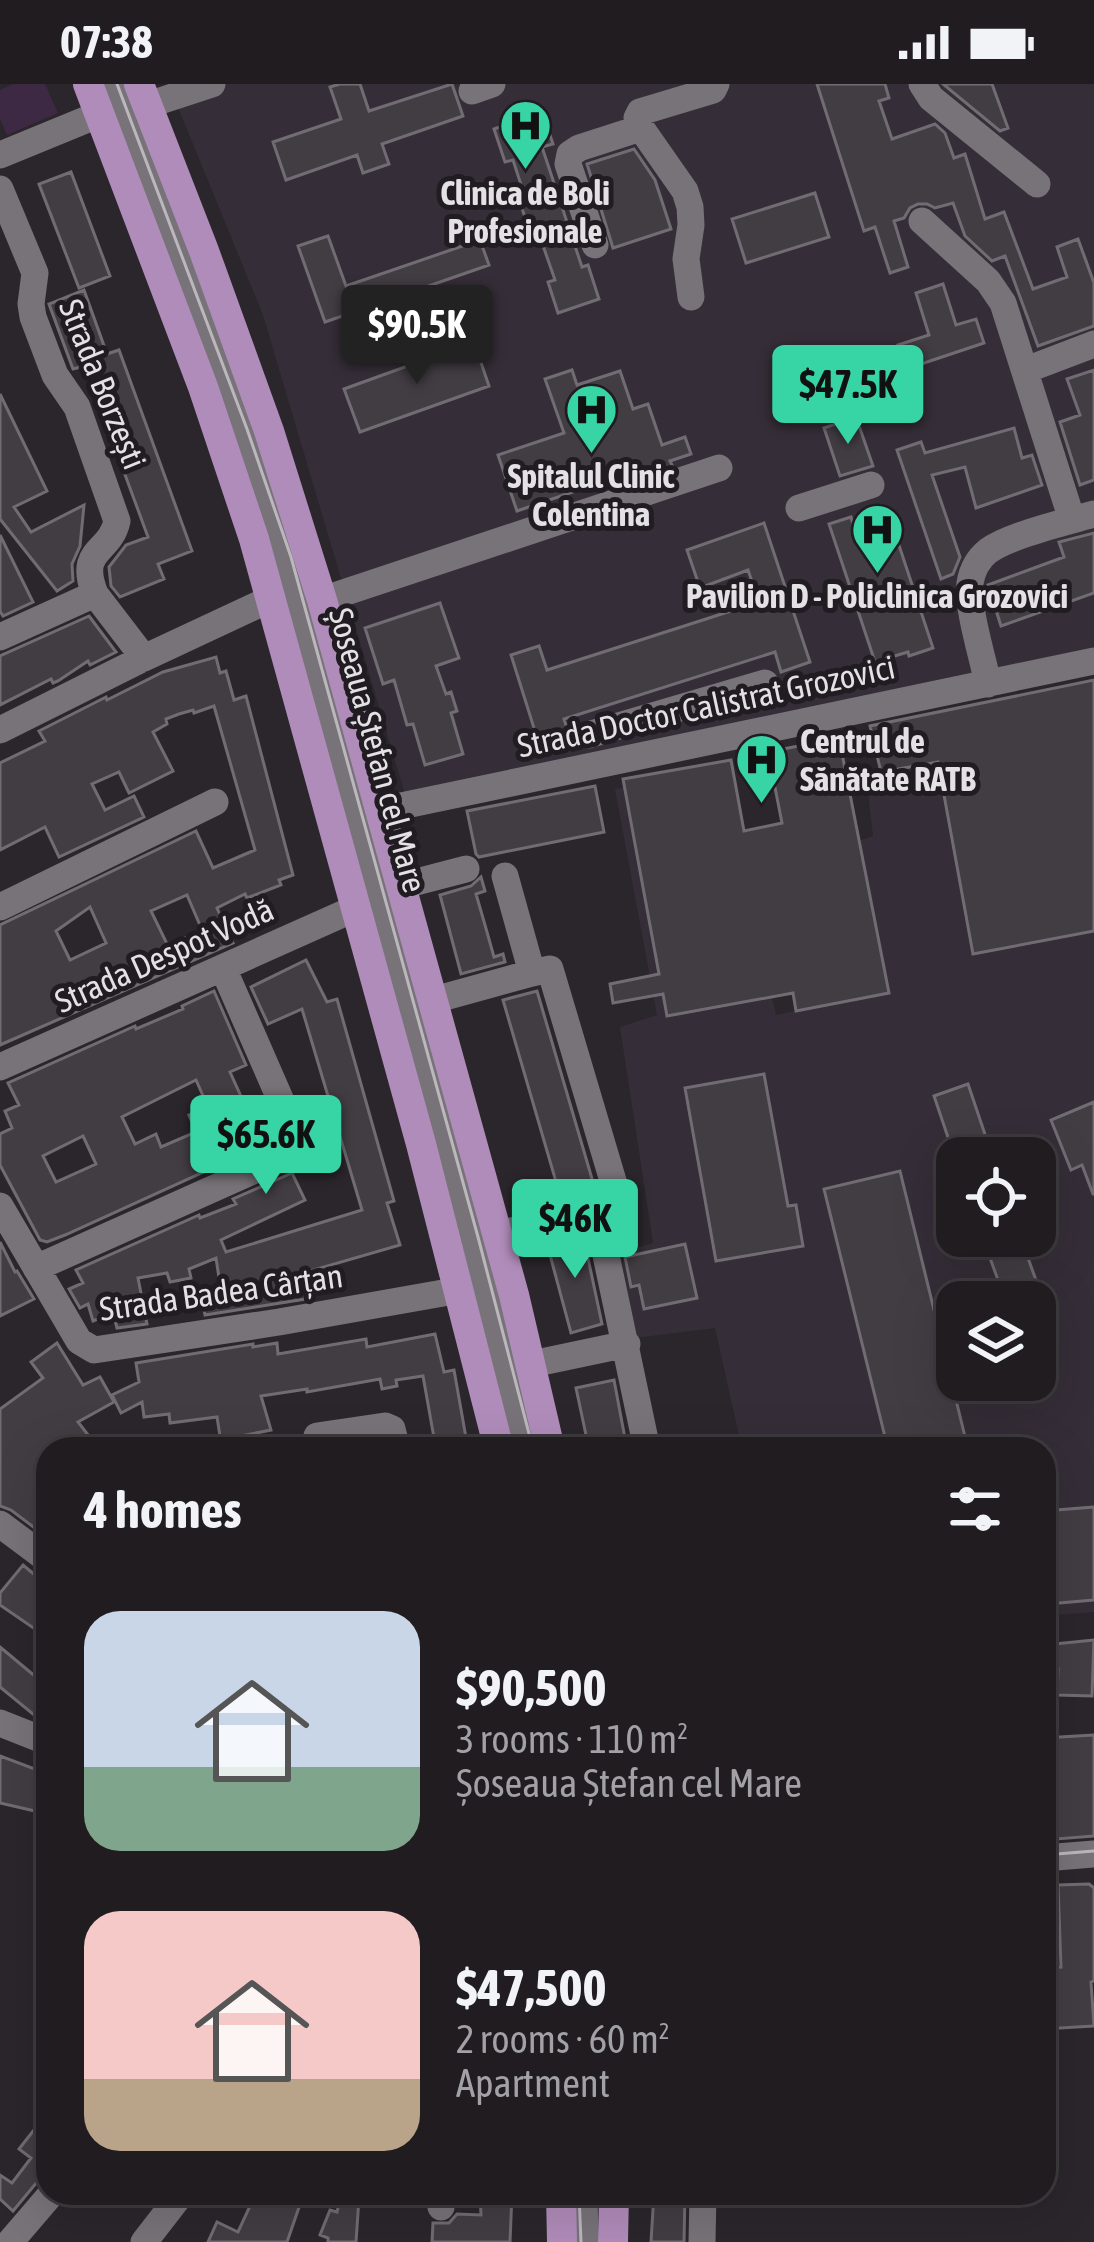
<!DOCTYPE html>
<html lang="en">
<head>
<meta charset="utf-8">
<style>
	body { margin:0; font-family:"Asap Condensed",sans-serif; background:#282529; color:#f1f3f6; height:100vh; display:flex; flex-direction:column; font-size:45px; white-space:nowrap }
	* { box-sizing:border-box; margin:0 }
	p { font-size:39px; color:#a2a1a5 }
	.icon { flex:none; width:66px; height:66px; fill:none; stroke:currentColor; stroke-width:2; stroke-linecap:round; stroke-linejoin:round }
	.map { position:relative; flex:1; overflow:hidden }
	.panel { position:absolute; left:36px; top:1353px; width:1020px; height:768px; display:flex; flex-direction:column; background:#201c20; border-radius:36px; box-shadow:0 12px 48px #0002,0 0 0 3px #3d3a3e }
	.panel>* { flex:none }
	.controls { position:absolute; left:936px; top:1053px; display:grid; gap:24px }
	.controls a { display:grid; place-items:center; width:120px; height:120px; border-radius:24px; background:#201c20; box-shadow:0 12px 48px #0002,0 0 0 3px #3d3a3e; font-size:60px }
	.price { position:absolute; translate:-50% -102px; padding:0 27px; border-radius:12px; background:#37d4a6; color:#111; font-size:39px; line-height:78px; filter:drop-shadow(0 3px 6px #0008) }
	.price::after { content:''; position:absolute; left:50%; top:72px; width:36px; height:27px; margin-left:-18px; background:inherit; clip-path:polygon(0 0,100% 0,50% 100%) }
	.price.selected { background:#222; color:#fff }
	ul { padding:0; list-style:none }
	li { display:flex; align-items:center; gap:36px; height:300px; padding:0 48px }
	li span { display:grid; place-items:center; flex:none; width:336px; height:240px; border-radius:36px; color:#555 }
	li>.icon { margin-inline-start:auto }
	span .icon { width:144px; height:144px; fill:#fffc; stroke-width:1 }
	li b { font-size:51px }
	h2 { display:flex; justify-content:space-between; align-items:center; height:144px; padding:0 48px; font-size:51px }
	.status { display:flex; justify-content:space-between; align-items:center; height:84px; padding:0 60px; background:#201c20; direction:ltr }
	.status svg { height:33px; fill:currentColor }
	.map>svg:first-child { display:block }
	.built { fill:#352d37; fill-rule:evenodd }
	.green { fill:#3e2944 }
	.building { fill:#423d43; stroke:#716c73; stroke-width:3; fill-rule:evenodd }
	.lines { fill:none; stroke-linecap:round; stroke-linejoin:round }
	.minor { stroke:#787279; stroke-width:27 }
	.major { stroke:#b08cba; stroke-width:30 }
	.tram { stroke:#bbb7bc; stroke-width:3 }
	.labels { text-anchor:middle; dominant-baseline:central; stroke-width:10; stroke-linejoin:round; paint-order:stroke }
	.poi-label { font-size:33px; font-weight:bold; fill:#e4e1e5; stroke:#201c22 }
	.street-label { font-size:33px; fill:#e4e1e5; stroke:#201c22 }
</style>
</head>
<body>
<div class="status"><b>07:38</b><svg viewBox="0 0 49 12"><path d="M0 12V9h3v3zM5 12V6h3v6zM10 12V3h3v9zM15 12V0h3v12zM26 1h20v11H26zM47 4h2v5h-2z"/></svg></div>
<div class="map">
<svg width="1094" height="2158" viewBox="0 0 1094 2158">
	<rect width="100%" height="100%" fill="#2a262b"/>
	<!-- built -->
	<path class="built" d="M181 0H1094V563L406 714 263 231 170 4Z
		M1094 596V1528L1044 1532V1365H742L715 1244 635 1254 616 1170 653 1159 620 943 657 931 615 705 722 685 776 931 885 908 858 757 873 752 866 690 881 687 869 640ZM957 1074H1035V1152H957ZM957 1218H1035V1296H957Z"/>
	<!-- green -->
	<path class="green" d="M13 0H45L58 29 7 51 0 35V6Z"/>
	<!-- building -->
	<path class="building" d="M340 0H360L369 27 452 0 463 32 382 60 389 80 363 89 357 71 286 96 273 58 341 35 330 3Z
		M817 0H885L889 14 879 17 892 55 935 40 945 49 954 74 965 70 985 135 1004 128 1033 205 1067 193 1057 163 1078 155 1094 199V242L1038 262 1005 172 992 177 965 152 953 119 935 124 927 120H918L910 124 904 134 894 137 908 183 890 189 875 143 864 147Z
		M943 0H992L1008 44 1000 47Z
		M542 28 553 60 542 63 582 183 588 181 599 215 558 229 548 198 555 196 540 153 533 156 520 119 526 116 513 76 505 78 494 45Z
		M634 65 655 96 671 145 613 164 587 80Z
		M71 88 110 192 79 204 39 100Z
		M815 109 829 153 746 179 732 135Z
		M328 152 346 202 480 156 489 181 325 238 298 162Z
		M943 200 956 241 976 235 984 259 906 285 898 261 929 251 916 209Z
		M84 206 107 270 119 266 192 467 158 480 164 495 120 513 111 502 109 483 126 461 148 453 85 282 73 285 49 220Z
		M474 258 489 302 360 348 344 305Z
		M572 286 577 301 620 287 633 325 648 320 662 361 685 353 691 370 670 377 672 381 622 397 620 392 517 427 498 371 564 349 545 295Z
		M1094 286V396L1080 401 1060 338 1080 331 1067 295Z
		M0 310 47 407 14 423 31 448 84 421 80 462 72 480 73 497 57 507 0 435Z
		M856 333 873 382 840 392 824 344Z
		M1014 344 1022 374 1032 371 1042 401 976 424 965 383 932 391 960 473 953 490 941 495 897 366 921 358 925 369Z
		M888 428 933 564 909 572 908 568 875 578 829 440 851 433 853 440Z
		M764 439 810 578 781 588 775 568 564 635 569 651 539 660 511 571 539 562 547 586 759 518 748 486 700 504 687 466Z
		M1094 449V509L1001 542 988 501 1064 473 1059 458Z
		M0 451 33 518 3 532 0 527Z
		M440 519 459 574 436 582 446 610 451 608 457 627 451 629 463 670 425 681 413 640 407 641 394 596 383 600 365 544Z
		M89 532 116 568 90 581 88 577 58 597 53 599 51 595 0 621V572Z
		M216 573 220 589 226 587 234 616 246 612 293 791 279 796 281 801 247 814 245 810 217 824 233 859 0 961V841L196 747 213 784 255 766 214 622 194 629 193 626 179 630 166 635 167 640 153 648 173 687 129 709 119 688 92 700 105 726 134 712 144 733 59 773 45 743 0 766V679L45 657 39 647 106 613 107 616 163 588ZM187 811 202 846 168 862 151 827ZM90 823 106 859 70 876 56 847Z
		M1094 596V847L973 870 938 678 881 688 870 642Z
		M839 654 889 909 796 927 793 909 667 932 663 910 613 919 610 900 659 890 623 695 731 676 744 747 782 739 768 668Z
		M595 702 604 748 479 773 476 770 467 727Z
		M481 793 485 807 476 810 485 841 494 873 503 870 505 878 461 890 440 811 471 802Z
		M306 876 327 918 337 915 394 1117 387 1119 400 1161 303 1189 306 1215 205 1231 201 1210 221 1207 216 1174 189 1185 191 1194 170 1198 167 1189 138 1194 147 1240 117 1244 113 1229 93 1237 88 1220 80 1224 69 1205 83 1199 76 1186 199 1131 200 1134 236 1120 233 1115 292 1089 305 1116 221 1156 226 1168 362 1126 302 925 268 940 251 903Z
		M214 907 246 981 230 988 263 1061 65 1151 47 1158 40 1156 0 1081V1050L12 1044 5 1027 19 1021 8 999 135 942 136 945 183 925 182 922ZM196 996 208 1023 189 1031 196 1048 161 1063 156 1050 135 1060 122 1033ZM83 1052 96 1080 56 1098 43 1072Z
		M537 907 595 1105 561 1115 503 916Z
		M764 990 788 1122 796 1121 803 1162 716 1177 685 1004Z
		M968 1000 993 1074H955L934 1012Z
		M1094 1018V1110H1093L1082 1081 1071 1086 1051 1036Z
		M900 1087 968 1365H888L824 1105Z
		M582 1146 602 1240 571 1249 546 1156Z
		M982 1152H1020L1053 1243 1035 1250V1218H1006Z
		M0 1158 15 1188 17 1187 34 1215 0 1232Z
		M685 1160 697 1214 644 1225 639 1201 631 1203 625 1173Z
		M435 1250 444 1288 454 1286 468 1365H436L423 1292 396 1296 397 1302 382 1305 380 1295 307 1308V1305L261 1312 271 1346 241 1352 243 1365H222L217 1333 170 1339 169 1330 144 1333 142 1318 121 1329 112 1311 139 1298 136 1279 253 1260V1263L277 1259 278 1270 366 1255 367 1263Z
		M57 1259 83 1301 100 1293 114 1318 78 1338 99 1365H48V1454L11 1426 0 1422V1325L43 1294 31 1278Z
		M614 1296 627 1365H589L576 1304Z
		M1094 1423V1516L1047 1520 1044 1427Z
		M23 1481 48 1502V1554L0 1521V1509Z
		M1094 1556 1092 1612 1057 1611 1058 1585 1044 1586V1565L1055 1564 1054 1560Z
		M0 1563 48 1603V1625L39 1635 0 1603Z
		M1094 1651V1752L1044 1756V1654Z
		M0 1672 48 1690V1730L0 1719Z
		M1089 1800 1094 1804V1897L1091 1898 1094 1942 1044 1945V1884L1061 1883 1058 1801Z
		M48 2028V2092H42L13 2127 0 2115V2091L12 2099 31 2074 19 2065Z
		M256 2109H304L287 2158H208L217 2138 238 2148Z
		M480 2109H512L510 2158H432L433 2139H449L457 2130 481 2131Z
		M654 2109H685L684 2158H651Z
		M341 2110 359 2114 356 2158H328V2154L320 2151 330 2126 337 2128Z"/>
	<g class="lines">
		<!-- minor -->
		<path class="minor" d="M113 0 244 347 288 474 474 1155 528 1365
			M922 0 931 14 1037 100
			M472 7 492 0
			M0 71 100 30 148 21 212 0
			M0 105 35 189 31 220 33 233 55 291 77 323 117 437C110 470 77 464 95 510L144 574
			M922 137 988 197 1003 219 1072 436
			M595 161 568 80 570 70 579 64 641 44
			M691 213 686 175 691 141 690 123 685 107 641 44 637 34 640 28 713 6 716 0
			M1026 286 1094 260
			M799 424 871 401
			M322 516 719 384
			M0 553 95 510
			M988 600C983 574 967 525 970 499 972 487 978 475 988 467 1010 451 1066 438 1094 430
			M0 646 144 574 270 515
			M588 651 765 599
			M358 731 1094 577
			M401 802 466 785
			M0 823 215 718
			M434 916 532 889
			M0 983 356 824
			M0 1122 79 1257 94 1266 279 1238 460 1206
			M596 1124 647 1365
			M497 1151 619 1117 550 885 532 889 505 792
			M36 1184 302 1065 223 884
			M532 1280 627 1260
			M319 1365 317 1352 385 1342 392 1345 397 1365
			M0 1440 48 1476
			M0 1639 48 1658
			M1044 1774 1094 1770
			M584 2109 585 2158
			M441 2123V2109
			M10 2158 52 2109
			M144 2158 182 2109
			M702 2158 703 2109"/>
		<!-- major -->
		<path class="major" d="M88 0 203 303 254 455 421 1060 499 1365
			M139 0 204 167 269 347 322 516 514 1211 550 1365
			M561 2109 562 2158
			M613 2158 614 2109"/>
		<!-- tram -->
		<path class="tram" d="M117 0 247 345 291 473 478 1153 533 1365
			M1044 1771 1094 1767
			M579 2109 581 2158"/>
	</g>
	<!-- icons -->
	<defs>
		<symbol id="hospital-pin" viewBox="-11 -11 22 30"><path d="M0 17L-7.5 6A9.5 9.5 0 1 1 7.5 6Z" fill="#37d4a6" stroke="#201c22"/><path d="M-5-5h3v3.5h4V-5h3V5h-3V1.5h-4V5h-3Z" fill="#111"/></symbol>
	</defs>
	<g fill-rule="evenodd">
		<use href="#hospital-pin" x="496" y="12" width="59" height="81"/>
		<use href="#hospital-pin" x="562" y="296" width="59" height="81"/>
		<use href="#hospital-pin" x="848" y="416" width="59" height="81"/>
		<use href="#hospital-pin" x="732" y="646" width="59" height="81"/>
	</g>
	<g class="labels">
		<!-- poi labels -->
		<g class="poi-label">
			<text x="525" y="109">Clinica de Boli<tspan x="525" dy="38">Profesionale</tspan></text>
			<text x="591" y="392">Spitalul Clinic<tspan x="591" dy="38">Colentina</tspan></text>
			<text x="877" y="512">Pavilion D - Policlinica Grozovici</text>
			<text x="800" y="657" text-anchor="start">Centrul de<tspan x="800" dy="38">Sănătate RATB</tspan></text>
		</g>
		<!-- street labels -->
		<g class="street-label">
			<text transform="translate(103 300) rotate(68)">Strada Borzești</text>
			<text transform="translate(706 622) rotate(-12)">Strada Doctor Calistrat Grozovici</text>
			<text transform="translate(378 666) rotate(75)">Șoseaua Ștefan cel Mare</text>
			<text transform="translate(164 871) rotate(-24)">Strada Despot Vodă</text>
			<text transform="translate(221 1208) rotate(-8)">Strada Badea Cârțan</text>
		</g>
	</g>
</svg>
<div class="controls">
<a><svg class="icon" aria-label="locate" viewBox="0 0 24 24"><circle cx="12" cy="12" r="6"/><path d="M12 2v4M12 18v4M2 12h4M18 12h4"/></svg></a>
<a><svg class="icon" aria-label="layers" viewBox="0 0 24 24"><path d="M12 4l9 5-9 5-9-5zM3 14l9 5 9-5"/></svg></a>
</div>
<b class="price selected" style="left:417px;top:303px">$90.5K</b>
<b class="price" style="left:848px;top:363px">$47.5K</b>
<b class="price" style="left:266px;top:1113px">$65.6K</b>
<b class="price" style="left:575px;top:1197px">$46K</b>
<section class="panel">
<h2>4 homes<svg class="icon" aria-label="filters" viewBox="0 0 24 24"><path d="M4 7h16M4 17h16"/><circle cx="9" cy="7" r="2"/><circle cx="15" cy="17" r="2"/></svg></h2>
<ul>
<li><span style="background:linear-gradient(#c9d6e8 65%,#7fa58c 0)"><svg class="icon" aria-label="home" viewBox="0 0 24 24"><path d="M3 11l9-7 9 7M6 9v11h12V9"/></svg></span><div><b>$90,500</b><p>3 rooms · 110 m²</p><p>Șoseaua Ștefan cel Mare</p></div></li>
<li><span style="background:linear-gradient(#f6c9c9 70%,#b9a48a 0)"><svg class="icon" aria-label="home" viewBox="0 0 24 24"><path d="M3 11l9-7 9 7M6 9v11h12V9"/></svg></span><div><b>$47,500</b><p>2 rooms · 60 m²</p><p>Apartment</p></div></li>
</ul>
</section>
</div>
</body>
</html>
